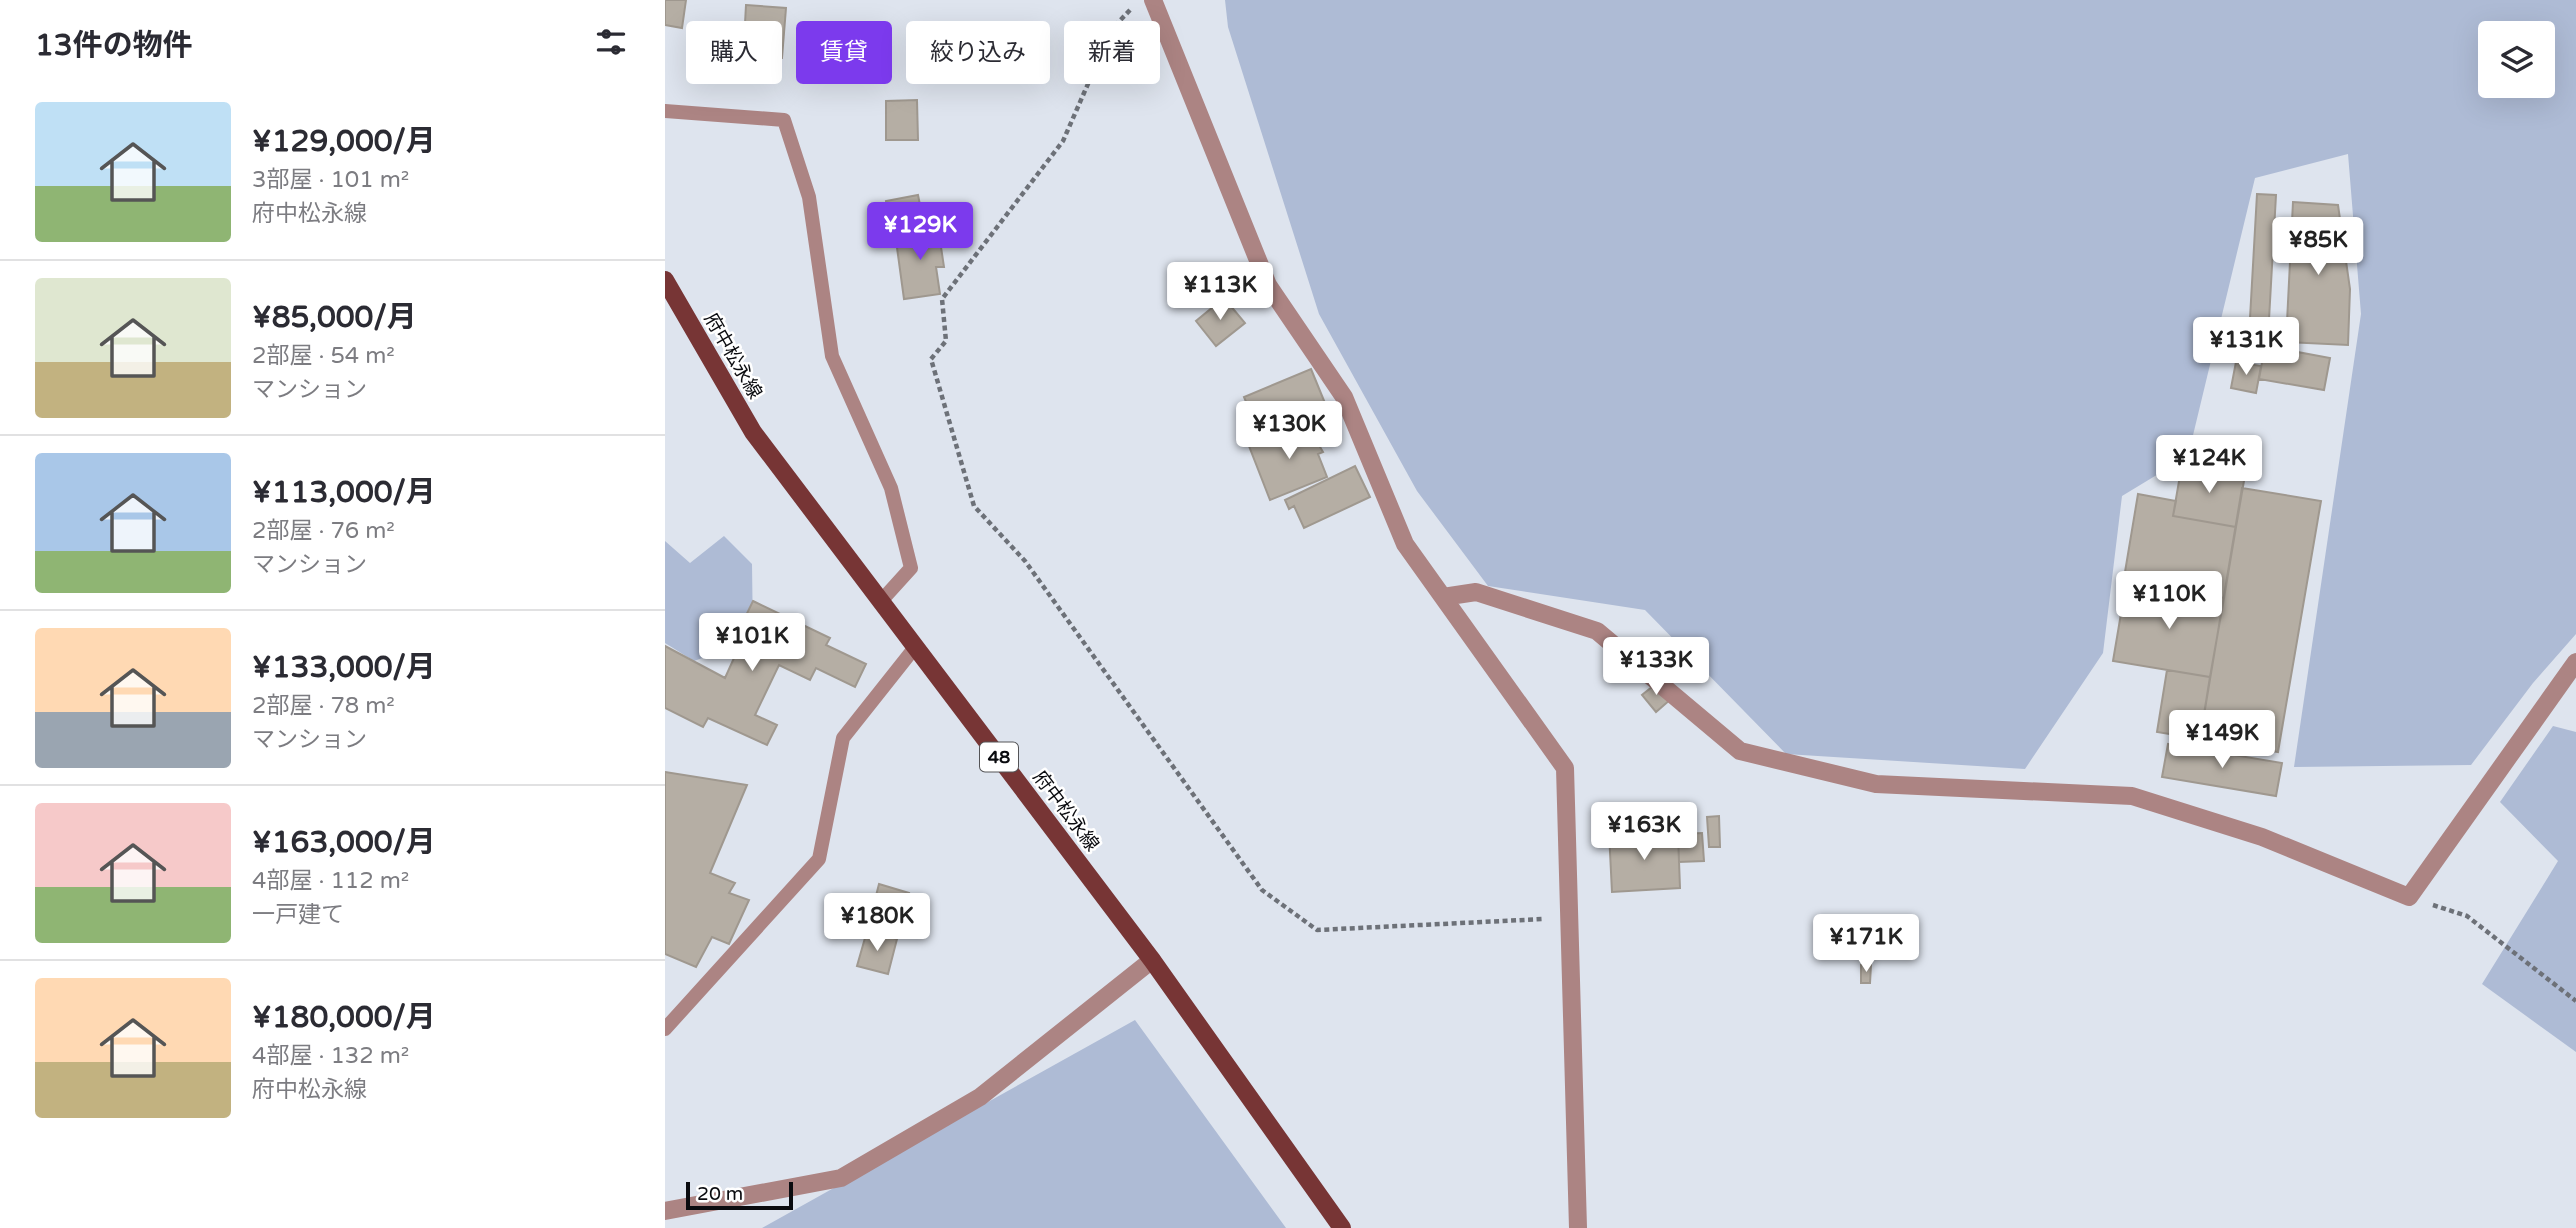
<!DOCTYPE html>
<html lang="ja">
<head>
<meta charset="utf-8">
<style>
	body { margin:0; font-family:"Varela Round","Noto Sans JP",sans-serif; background:#f2f2f3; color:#2b2b33; height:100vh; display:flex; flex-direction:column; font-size:26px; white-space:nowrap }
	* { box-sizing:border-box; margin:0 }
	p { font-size:23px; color:#7c7c81 }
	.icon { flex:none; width:38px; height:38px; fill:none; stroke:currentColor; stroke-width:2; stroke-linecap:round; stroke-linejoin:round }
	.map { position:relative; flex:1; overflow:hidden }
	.panel { display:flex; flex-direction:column; background:#fff; width:665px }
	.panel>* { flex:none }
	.hud { position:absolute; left:21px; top:21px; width:665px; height:63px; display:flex; gap:14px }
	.tools { position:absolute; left:1813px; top:21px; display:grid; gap:14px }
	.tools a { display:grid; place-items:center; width:77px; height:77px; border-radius:7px; background:#fff; box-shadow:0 7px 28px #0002; font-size:35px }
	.scale { position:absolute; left:21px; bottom:18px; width:107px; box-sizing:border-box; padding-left:7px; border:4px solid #0a0b0f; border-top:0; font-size:19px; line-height:24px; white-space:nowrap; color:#0a0b0f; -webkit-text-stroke:5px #fff; paint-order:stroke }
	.price { position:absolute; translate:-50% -60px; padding:0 16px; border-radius:7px; background:#fff; color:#222; font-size:23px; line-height:46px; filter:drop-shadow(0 2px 4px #0008) }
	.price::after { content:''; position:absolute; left:50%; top:42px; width:21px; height:16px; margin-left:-10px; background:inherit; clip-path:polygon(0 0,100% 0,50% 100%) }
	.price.on { background:#7c3aed; color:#fff }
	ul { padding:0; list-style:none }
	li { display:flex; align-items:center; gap:21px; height:175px; padding:0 35px }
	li+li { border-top:2px solid #e1e1e2 }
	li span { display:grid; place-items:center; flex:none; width:196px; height:140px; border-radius:7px; color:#555 }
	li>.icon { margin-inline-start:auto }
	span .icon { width:84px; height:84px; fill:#fffc; stroke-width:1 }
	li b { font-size:30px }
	h2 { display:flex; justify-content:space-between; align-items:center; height:84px; padding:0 35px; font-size:30px }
	.tag { padding:0 24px; border-radius:7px; background:#fff; box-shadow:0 7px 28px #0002; font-size:24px; line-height:63px }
	.tag.on { background:#7c3aed; color:#fff }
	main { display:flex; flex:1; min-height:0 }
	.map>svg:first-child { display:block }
	.green { fill:#aebbd5; fill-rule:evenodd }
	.building { fill:#b5aea4; stroke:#9f988f; stroke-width:2 }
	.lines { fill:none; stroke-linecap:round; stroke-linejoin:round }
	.path { stroke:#6d7178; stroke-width:4.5; stroke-dasharray:5 3.5; stroke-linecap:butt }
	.service { stroke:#ac8483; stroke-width:14 }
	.minor { stroke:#ac8483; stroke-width:18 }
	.primary { stroke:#773535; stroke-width:18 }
	.labels { text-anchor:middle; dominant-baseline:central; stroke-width:5; stroke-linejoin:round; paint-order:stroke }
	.shield { fill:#fff; stroke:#545457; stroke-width:2 }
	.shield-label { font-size:18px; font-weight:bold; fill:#0a0b0f }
	.street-label { font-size:19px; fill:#0a0b0f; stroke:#fff }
</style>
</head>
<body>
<main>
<section class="panel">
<h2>13件の物件<svg class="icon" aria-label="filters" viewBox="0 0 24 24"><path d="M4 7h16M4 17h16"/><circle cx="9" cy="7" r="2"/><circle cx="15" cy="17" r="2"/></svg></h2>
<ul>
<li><span style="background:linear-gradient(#bfe0f5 60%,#8fb573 0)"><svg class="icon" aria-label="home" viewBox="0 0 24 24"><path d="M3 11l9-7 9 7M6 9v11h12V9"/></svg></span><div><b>¥129,000/月</b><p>3部屋 · 101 m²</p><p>府中松永線</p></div></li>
<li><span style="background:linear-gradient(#dfe7d0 60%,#c2b280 0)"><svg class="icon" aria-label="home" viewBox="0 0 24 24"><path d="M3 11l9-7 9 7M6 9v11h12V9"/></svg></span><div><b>¥85,000/月</b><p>2部屋 · 54 m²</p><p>マンション</p></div></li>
<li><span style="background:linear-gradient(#a9c7e8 70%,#8fb573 0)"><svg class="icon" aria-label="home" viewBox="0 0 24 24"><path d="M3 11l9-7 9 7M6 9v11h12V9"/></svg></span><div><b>¥113,000/月</b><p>2部屋 · 76 m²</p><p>マンション</p></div></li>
<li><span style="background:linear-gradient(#ffd9b3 60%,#9aa5b1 0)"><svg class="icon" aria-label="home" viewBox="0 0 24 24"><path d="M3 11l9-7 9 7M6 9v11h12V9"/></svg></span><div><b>¥133,000/月</b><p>2部屋 · 78 m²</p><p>マンション</p></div></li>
<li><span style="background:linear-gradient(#f6c9c9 60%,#8fb573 0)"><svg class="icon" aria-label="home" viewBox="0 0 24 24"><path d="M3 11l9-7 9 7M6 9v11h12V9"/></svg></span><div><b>¥163,000/月</b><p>4部屋 · 112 m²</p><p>一戸建て</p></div></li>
<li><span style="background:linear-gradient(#ffd9b3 60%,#c2b280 0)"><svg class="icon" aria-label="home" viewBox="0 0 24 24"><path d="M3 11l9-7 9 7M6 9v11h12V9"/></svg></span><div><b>¥180,000/月</b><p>4部屋 · 132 m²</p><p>府中松永線</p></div></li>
</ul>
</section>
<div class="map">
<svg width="1911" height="1228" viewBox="0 0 1911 1228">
	<rect width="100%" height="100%" fill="#dee4ee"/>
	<!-- green -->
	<path class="green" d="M560 0H1911V634L1868 683 1806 765 1629 767 1696 314 1683 154 1590 178 1523 456 1457 496 1438 653 1360 769 1121 754 980 610 823 586 752 491 654 314 563 27ZM1825 33H1878V86H1825Z
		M59 536 87 564 88 640 29 661 0 643V541L25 563Z
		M1888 726 1911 732V1052L1817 984 1893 861 1835 802Z
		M470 1020 621 1228H97Z"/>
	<!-- building -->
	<path class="building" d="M0 0H21L17 28 0 25Z
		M81 5 121 8 117 58 64 54 65 42H79Z
		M252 100 253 140H221V101Z
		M1592 194 1611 195 1603 337 1584 336Z
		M253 195 259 225 226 231 221 201Z
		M1628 202 1673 205 1685 289 1683 345 1621 342Z
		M273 227 279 267H271L275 294 239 299 230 233Z
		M559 298 580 323 551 346 531 321Z
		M1600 346 1665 358 1659 390 1594 379Z
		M1571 362 1596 366 1591 393 1566 388Z
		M646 369 662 408 636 419 638 423 597 440 579 397Z
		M641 423 658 452 653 454 662 477 605 500 584 446Z
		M1517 464 1580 475 1571 527 1508 516Z
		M690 466 705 497 639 528 629 506 624 509 620 500Z
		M1577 488 1656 501 1613 752 1535 739Z
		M1473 494 1511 501 1508 516 1571 527 1559 598 1487 586 1486 594 1457 590Z
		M1487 586 1559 598 1545 677 1448 661 1460 590 1486 594Z
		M88 601 165 638 161 645 201 664 190 687 151 668 145 680 114 665 90 715 112 725 102 745 43 718 38 727 0 708V646L60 678 74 647 67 644Z
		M1502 670 1545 677 1535 739 1492 732Z
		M992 683 1006 699 991 712 977 695Z
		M1503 744 1617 763 1611 796 1497 777Z
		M0 772 82 785 45 873 70 883 64 893 84 900 64 944 47 937 31 967 0 954Z
		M1054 816 1055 847H1044L1042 817Z
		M971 830 972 837 1013 834 1015 888 947 892 944 832Z
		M1037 833 1039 861 1014 862 1013 834Z
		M214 884 244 893 232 939 202 931Z
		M202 931 232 939 223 974 192 966Z
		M1196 965H1206L1205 983H1196Z"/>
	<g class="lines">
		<!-- path -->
		<path class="path" d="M465 10 447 29 398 141 277 299 281 341 266 359 309 506 360 561 597 890 652 930 879 919
			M1768 905 1802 916 1911 1001"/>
		<!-- service -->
		<path class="service" d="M0 111 119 120 144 197 167 356 226 488 246 568 217 600
			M0 1029 154 859 178 738 251 646"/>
		<!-- minor -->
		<path class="minor" d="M488 0 603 285 679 397 740 544 900 768 913 1228
			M778 597 811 592 932 631 1075 751 1211 784 1467 796 1597 837 1744 897 1911 662
			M0 1211 176 1178 315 1097 487 960"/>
		<!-- primary -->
		<path class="primary" d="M0 280 88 432 487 960 677 1228"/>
	</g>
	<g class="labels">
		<!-- shield labels -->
		<rect class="shield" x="315" y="742.5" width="38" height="29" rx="5"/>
		<g class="shield-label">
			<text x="334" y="757">48</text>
		</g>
		<!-- street labels -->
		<g class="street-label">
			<text transform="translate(68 356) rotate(60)">府中松永線</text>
			<text transform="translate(401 811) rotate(53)">府中松永線</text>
		</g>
	</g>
</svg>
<div class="tools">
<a><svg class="icon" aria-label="layers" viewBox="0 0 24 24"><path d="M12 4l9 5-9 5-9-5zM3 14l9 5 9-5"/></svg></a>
</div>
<div class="scale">20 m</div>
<b class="price on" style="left:255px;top:262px">¥129K</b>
<b class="price" style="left:1653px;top:277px">¥85K</b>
<b class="price" style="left:555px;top:322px">¥113K</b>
<b class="price" style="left:1581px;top:377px">¥131K</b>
<b class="price" style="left:624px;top:461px">¥130K</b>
<b class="price" style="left:1544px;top:495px">¥124K</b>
<b class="price" style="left:1504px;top:631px">¥110K</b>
<b class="price" style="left:87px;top:673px">¥101K</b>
<b class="price" style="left:991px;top:697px">¥133K</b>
<b class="price" style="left:1557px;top:770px">¥149K</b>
<b class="price" style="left:979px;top:862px">¥163K</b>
<b class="price" style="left:212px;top:953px">¥180K</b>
<b class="price" style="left:1201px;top:974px">¥171K</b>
<div class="hud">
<a class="tag">購入</a>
<a class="tag on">賃貸</a>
<a class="tag">絞り込み</a>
<a class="tag">新着</a>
</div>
</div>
</main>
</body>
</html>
